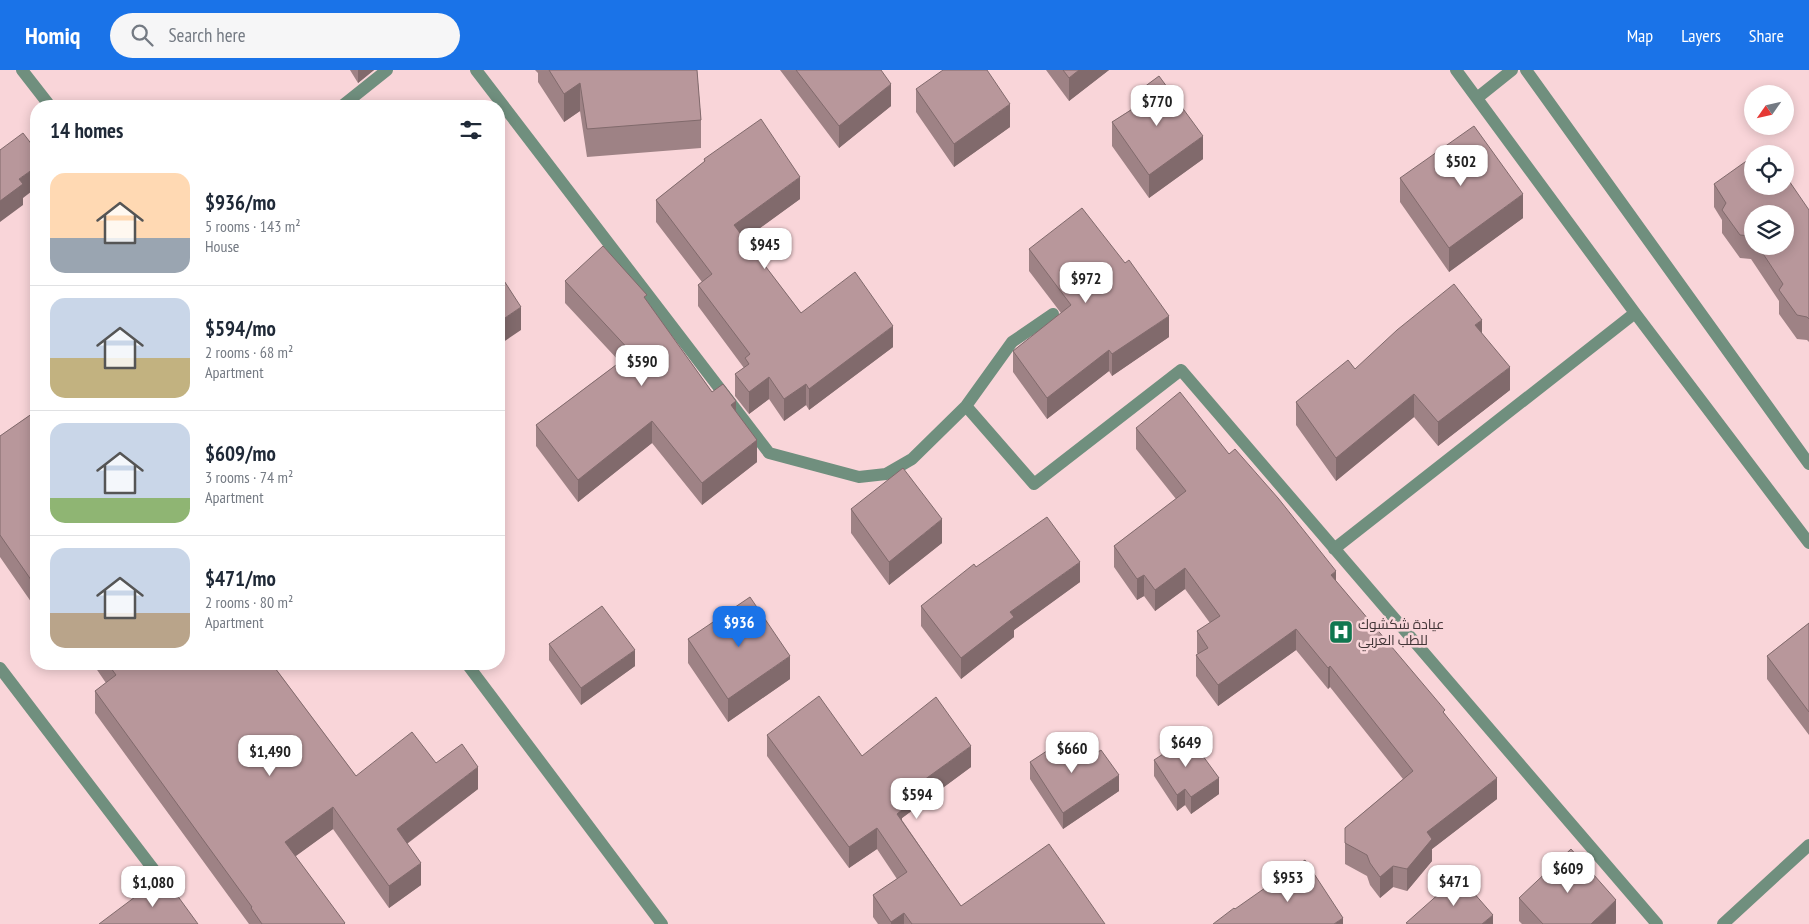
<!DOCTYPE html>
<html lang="en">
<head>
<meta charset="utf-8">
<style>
	body { margin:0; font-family:"PT Sans Narrow",Cairo,sans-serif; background:#f6f6f7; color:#1f2937; height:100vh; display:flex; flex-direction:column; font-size:19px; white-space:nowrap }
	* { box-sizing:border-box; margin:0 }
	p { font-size:16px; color:#747a83 }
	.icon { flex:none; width:28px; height:28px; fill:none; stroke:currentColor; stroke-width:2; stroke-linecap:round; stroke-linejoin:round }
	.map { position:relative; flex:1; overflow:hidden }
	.panel { position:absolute; left:30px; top:30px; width:475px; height:570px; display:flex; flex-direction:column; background:#fff; border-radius:20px; box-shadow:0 2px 12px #0003 }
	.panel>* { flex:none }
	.needle { width:32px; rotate:236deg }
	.controls { position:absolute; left:1744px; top:15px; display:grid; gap:10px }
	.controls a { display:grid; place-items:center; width:50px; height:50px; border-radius:50%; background:#fff; box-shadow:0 2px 12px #0003; font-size:25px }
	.price { position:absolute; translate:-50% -42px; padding:0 11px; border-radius:10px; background:#fff; color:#222; font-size:16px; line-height:32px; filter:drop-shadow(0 1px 2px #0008) }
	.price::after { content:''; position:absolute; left:50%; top:30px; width:15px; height:11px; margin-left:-8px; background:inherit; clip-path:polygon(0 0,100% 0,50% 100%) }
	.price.selected { background:#1a73e8; color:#fff }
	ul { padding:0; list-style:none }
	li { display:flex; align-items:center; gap:15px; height:125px; padding:0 20px }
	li+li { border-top:1px solid #e0e1e3 }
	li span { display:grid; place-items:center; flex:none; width:140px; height:100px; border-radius:15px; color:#555 }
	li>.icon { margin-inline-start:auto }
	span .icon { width:60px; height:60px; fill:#fffc; stroke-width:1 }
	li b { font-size:21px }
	h2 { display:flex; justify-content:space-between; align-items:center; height:60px; padding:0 20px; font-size:21px }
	header { display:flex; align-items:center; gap:30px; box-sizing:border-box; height:70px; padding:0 25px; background:#1a73e8; color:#fff }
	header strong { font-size:24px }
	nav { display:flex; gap:28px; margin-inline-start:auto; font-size:18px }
	.search { width:350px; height:45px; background:#f6f6f7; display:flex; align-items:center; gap:12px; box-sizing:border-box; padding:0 18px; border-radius:28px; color:#747a83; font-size:19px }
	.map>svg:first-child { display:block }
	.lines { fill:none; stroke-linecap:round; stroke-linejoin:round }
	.minor { stroke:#708f7e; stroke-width:12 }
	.wall { fill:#9e8285; fill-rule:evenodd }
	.shaded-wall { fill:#816a6c }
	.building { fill:#b8979b; stroke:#816a6c }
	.labels { text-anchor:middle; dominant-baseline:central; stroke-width:5; stroke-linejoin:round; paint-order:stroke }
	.poi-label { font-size:14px; fill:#433537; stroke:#f9d5d9; text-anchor:start }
</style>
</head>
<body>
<header>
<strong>Homiq</strong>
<div class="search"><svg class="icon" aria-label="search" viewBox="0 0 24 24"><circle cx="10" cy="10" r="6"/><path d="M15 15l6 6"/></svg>Search here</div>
<nav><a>Map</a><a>Layers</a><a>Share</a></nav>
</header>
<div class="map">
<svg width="1809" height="854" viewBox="0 0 1809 854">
	<rect width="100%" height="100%" fill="#f9d5d9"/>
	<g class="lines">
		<!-- minor -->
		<path class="minor" d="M22 0 50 36
			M476 0 769 383 859 407 886 404 912 389 966 336 1034 414 1181 300 1657 854
			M1456 0 1635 243 1809 473
			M1526 0 1809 394
			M1477 28 1512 0
			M342 36 387 0
			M966 336 1012 272 1053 244
			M1334 479 1635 243
			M467 594 662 854
			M0 598 170 821
			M1723 854 1809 775"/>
	</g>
	<!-- wall -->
	<path class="wall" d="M350 0H374L358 13Z
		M535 0H697L701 50V78L587 87 580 41 564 52 538 12V3Z
		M780 0H881L891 36 839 78Z
		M1046 0H1109L1069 31Z
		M1159 6 1203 89 1149 128 1112 76V52L1132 39V26Z
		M916 19 1010 57 954 97 916 42Z
		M704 89 800 129 744 169 801 243 893 277 809 340 806 335 784 351 769 329 749 344 735 326V304L744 298 698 236V215L702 212 656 152V130L704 92Z
		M1400 108 1523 148 1449 202 1400 132Z
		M1714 114 1809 140V272L1807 270 1797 269 1779 244V231L1751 189 1740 188 1722 163V150L1714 137ZM1752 144 1785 176H1752Z
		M1029 179 1169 267 1112 306 1109 301 1047 349 1013 302V281L1061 243 1029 201Z
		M565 211 647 231 712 322 736 342 757 392 702 435 652 373 578 432 536 376V355L620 292 565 233Z
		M1482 264 1510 320 1438 376 1414 347 1336 411 1296 355V332L1355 299Z
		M36 341V539L0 487V366Z
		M1136 358 1229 384 1336 511 1445 644 1497 729 1432 779V791L1407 821 1393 817 1380 828 1370 815 1367 806 1345 794V758L1403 709 1330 617 1328 619 1296 580 1218 636 1196 606V585L1198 584 1197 583V561L1210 553 1185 519 1155 541 1144 526 1137 530 1114 497V476L1176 429 1136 379Z
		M851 439 942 473 889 515 851 463Z
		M976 497 1080 512 1014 560V567L961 609 921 556V536Z
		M1809 553V665L1767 609V586Z
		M688 569 790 609 728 652 688 593Z
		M549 574 635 596 581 635 549 590Z
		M93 594H272L356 706 436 693 478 719 407 774 421 815 389 838 333 759 295 786 345 854H249L95 643V621L106 613Z
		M767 665 862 686 971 697 902 748V750L961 836 1105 854H878L873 847V825L897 809 877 779 849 798 767 686Z
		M1154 690 1219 724 1191 744 1185 735 1177 741 1154 706Z
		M1030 692 1081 693 1119 721 1063 759 1030 709Z
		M1519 828 1616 853 1615 854H1522L1519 851Z"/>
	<!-- shaded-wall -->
	<path class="shaded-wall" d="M358 0H374L358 13Z
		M1079 0H1109L1069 31V8Z
		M580 13V41L564 52V24Z
		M891 14V36L839 78V56Z
		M1010 34V57L954 97V74Z
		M1203 66V89L1149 128V105Z
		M36 97V118L23 128V135L0 152V131L19 109Z
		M800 107V129L734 177V155Z
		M1523 124V148L1449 202V178Z
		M521 237V260L499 275V252Z
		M1169 246V267L1112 306V284Z
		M1482 250V273L1475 255Z
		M893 256V277L809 340V319Z
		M1109 280V301L1047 349V328Z
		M1510 297V320L1438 376V352Z
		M769 307V329L749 344V322Z
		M806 314V335L784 351V329Z
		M1414 324V347L1336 411V388Z
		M736 331V353L731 335Z
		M652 351V373L578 432V410Z
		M757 370V392L702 435V413Z
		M942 449V473L889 515V492Z
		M1080 492V512L1014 560V567L961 609V588L1010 542Z
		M1185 498V519L1155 541V520Z
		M1336 501V522L1331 505Z
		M1144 505V526L1137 530V509Z
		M1296 559V580L1218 636V615Z
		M635 580V596L581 635V618Z
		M790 586V609L728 652V629Z
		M1330 596V617L1328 619V598Z
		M971 676V697L902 748V762L897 765 895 731Z
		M478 697V719L397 781V759Z
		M1119 705V721L1063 759V743Z
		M1219 708V724L1191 744V727Z
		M1497 708V729L1432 779V791L1407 821V799L1427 762Z
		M1185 719V735L1177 741V725Z
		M333 737V759L285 794V772Z
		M877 758V779L849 798V777Z
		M421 793V815L389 838V816Z
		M1393 796V817L1380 828V807Z
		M1616 830V853L1615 854H1591Z
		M904 843V854H891V852Z
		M1493 845V854H1482Z
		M1343 848V854H1334Z"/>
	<!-- building -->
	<path class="building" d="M549 0H697L701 50 587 59 580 13 564 24Z
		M796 0H881L891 14 839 56Z
		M943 0H987L1010 34 954 74 916 19Z
		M1063 0H1079L1069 8Z
		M1159 6 1203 66 1149 105 1112 52 1142 33 1132 26Z
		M761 49 800 107 734 155 801 243 855 202 893 256 809 319 806 314 784 329 769 307 749 322 735 304 749 294 745 288 750 284 698 215 712 204 656 130 705 91 704 89Z
		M1474 56 1523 124 1449 178 1400 108Z
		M23 63 36 80V97L19 109 23 114 0 131V80Z
		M1766 77 1771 84H1757Z
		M1752 87V116H1785V105L1809 140V249L1807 247 1797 245 1779 220 1783 214 1758 176H1785V144H1752V169L1751 166 1740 165 1722 140 1726 133 1714 114Z
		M1082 138 1125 193 1129 190 1169 246 1112 284 1109 280 1047 328 1013 281 1071 235 1029 179Z
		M603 176 647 225 644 227 712 322 723 314 736 331 731 335 757 370 702 413 652 351 578 410 536 355 632 283 565 211Z
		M499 203 521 237 499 252Z
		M1454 214 1482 250 1475 255 1510 297 1438 352 1414 324 1336 388 1296 332 1348 290 1355 299 1397 260Z
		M1180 322 1229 384 1235 379 1278 428 1336 501 1331 505 1445 640 1443 642 1497 708 1427 762 1432 769 1407 799 1393 796 1380 807 1370 793 1367 785 1345 773V758L1413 701 1330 596 1328 598 1296 559 1218 615 1196 585 1208 578 1197 561 1220 546 1185 498 1155 520 1144 505 1137 509 1114 476 1186 421 1136 358Z
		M36 341V425L33 427 36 431V517L0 465V366Z
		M903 398 942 449 889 492 851 439Z
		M1047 447 1080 492 1010 542 1014 547 961 588 921 536 974 494 976 497Z
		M750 527 790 586 728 629 688 569Z
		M602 536 635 580 581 618 549 574Z
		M1809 553V642L1767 586Z
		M108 594H272L356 706 412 662 436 693 462 674 478 697 397 759 421 793 389 816 333 737 285 772 345 853 344 854H262L251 838 252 837 95 621 116 605Z
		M819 626 862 686 936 627 971 676 895 731 902 740 897 744 961 836 1049 774 1105 854H912L904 843 891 852 873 825 907 802 877 758 849 777 767 665Z
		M1189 667 1219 708 1191 727 1185 719 1177 725 1154 690Z
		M1065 669 1081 693 1101 680 1119 705 1063 743 1030 692Z
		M1571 779 1616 830 1591 854H1543L1519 828Z
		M1305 790 1343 848 1334 854H1213L1234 838 1235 839Z
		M163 806 198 854H99Z
		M1459 806 1493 845 1482 854H1408L1406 853Z"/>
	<!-- icons -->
	<defs>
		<symbol id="hospital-square" viewBox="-11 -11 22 22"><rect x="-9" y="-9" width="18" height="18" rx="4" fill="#107750" stroke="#f9d5d9"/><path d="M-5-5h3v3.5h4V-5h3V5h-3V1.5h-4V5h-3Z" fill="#fff"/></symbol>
	</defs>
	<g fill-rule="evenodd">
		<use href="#hospital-square" x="1327" y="548" width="28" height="28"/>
	</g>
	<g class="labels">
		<!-- poi labels -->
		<g class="poi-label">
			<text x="1358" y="554">عيادة شكشوك<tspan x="1358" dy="16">للطب العربي</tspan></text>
		</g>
	</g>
</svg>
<div class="controls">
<a><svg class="needle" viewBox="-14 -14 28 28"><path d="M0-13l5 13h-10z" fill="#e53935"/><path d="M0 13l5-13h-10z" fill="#747a83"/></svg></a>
<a><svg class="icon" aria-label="locate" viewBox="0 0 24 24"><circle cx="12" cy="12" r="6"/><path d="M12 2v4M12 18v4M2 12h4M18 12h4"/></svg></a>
<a><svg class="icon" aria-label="layers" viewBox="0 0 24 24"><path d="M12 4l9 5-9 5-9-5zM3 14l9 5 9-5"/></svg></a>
</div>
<b class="price" style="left:1157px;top:57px">$770</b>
<b class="price" style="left:1461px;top:117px">$502</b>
<b class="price" style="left:765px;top:200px">$945</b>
<b class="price" style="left:1086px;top:234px">$972</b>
<b class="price" style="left:642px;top:317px">$590</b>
<b class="price selected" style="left:739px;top:578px">$936</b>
<b class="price" style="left:1186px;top:698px">$649</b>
<b class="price" style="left:1072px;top:704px">$660</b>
<b class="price" style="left:270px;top:707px">$1,490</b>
<b class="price" style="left:917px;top:750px">$594</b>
<b class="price" style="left:1568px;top:824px">$609</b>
<b class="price" style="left:1288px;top:833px">$953</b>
<b class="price" style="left:1454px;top:837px">$471</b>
<b class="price" style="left:153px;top:838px">$1,080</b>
<section class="panel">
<h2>14 homes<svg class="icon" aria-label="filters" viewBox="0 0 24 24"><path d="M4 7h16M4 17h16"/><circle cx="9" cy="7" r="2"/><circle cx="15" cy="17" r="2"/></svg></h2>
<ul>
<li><span style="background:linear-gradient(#ffd9b3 65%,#9aa5b1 0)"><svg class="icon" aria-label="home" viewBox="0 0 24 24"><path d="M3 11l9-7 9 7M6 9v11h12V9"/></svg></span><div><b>$936/mo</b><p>5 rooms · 143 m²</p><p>House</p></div></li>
<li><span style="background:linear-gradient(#c9d6e8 60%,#c2b280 0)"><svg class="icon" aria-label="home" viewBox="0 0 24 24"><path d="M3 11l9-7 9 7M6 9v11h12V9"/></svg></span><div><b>$594/mo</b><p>2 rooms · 68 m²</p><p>Apartment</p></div></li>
<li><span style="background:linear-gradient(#c9d6e8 75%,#8fb573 0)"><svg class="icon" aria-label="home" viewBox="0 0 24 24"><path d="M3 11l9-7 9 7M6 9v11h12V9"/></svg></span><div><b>$609/mo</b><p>3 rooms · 74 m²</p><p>Apartment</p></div></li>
<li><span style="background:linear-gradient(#c9d6e8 65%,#b9a48a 0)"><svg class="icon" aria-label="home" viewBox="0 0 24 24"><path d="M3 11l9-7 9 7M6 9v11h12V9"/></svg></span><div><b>$471/mo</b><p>2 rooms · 80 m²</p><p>Apartment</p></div></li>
</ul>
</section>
</div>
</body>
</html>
